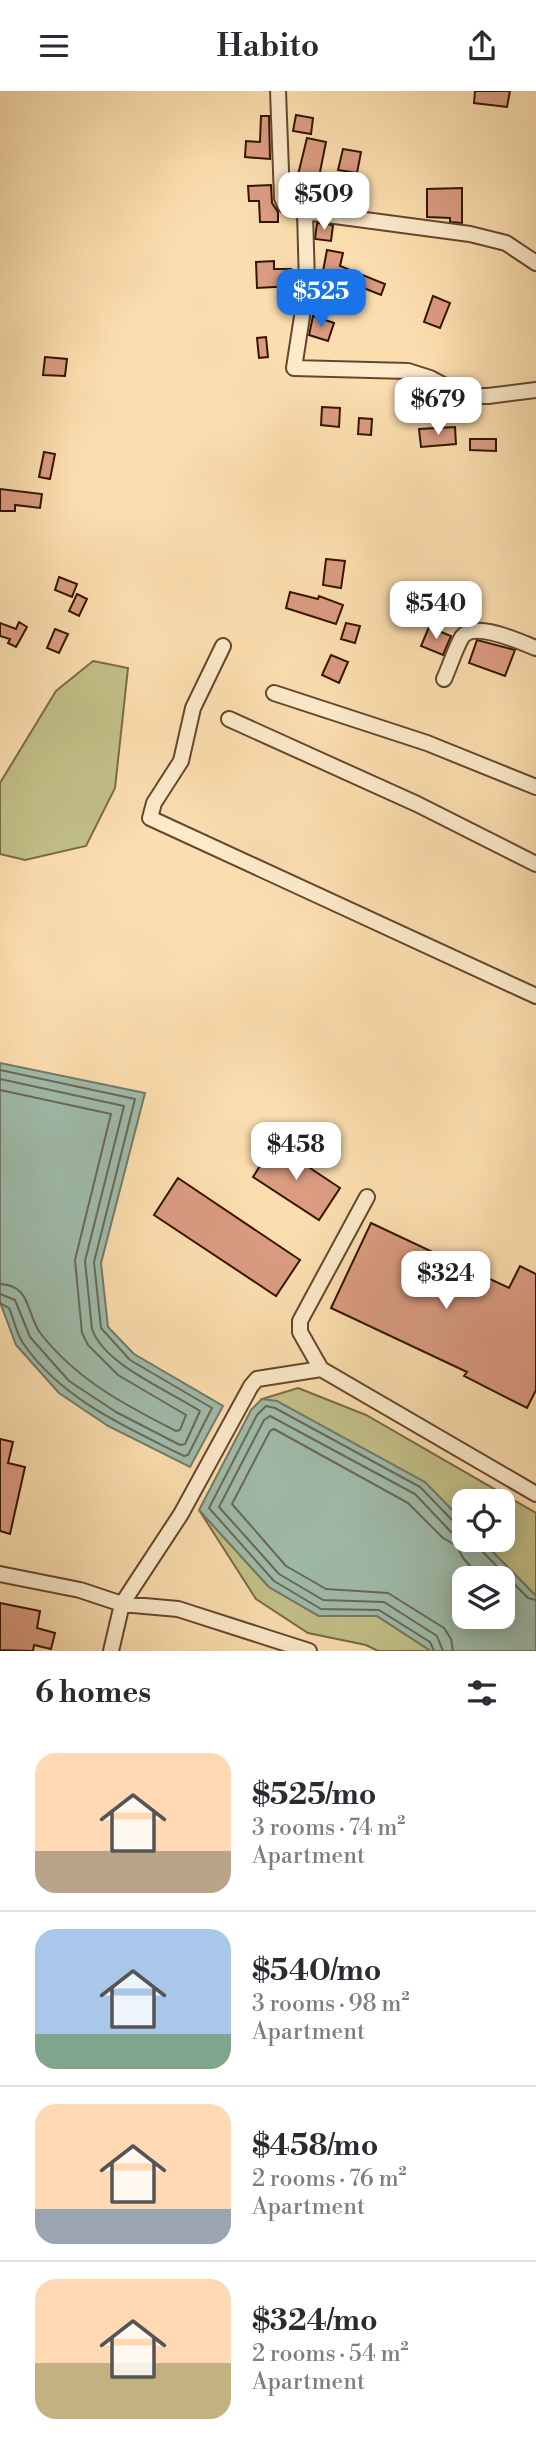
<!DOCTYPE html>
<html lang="en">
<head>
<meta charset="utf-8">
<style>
	body { margin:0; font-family:"Libre Bodoni",serif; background:#f7f7f7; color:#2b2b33; height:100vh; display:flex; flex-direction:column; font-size:26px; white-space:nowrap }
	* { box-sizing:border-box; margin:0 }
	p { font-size:23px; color:#7c7c81 }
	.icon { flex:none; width:38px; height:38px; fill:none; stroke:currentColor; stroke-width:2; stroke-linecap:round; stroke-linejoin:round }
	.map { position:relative; height:1560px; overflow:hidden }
	.panel { display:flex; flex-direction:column; background:#fff; flex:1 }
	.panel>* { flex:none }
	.buttons { position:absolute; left:452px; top:1398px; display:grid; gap:14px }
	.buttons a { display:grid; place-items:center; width:63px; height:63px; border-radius:14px; background:#fff; box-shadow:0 4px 18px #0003; font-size:35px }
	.price { position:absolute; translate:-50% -60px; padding:0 16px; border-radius:14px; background:#fff; color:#222; font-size:23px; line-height:46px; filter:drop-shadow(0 2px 4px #0008) }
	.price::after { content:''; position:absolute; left:50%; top:42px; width:21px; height:16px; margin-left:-10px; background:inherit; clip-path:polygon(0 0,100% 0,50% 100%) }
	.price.current { background:#1a73e8; color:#fff }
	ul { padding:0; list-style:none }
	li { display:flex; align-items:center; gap:21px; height:175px; padding:0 35px }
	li+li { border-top:2px solid #e1e1e2 }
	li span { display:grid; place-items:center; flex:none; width:196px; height:140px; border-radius:21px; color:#555 }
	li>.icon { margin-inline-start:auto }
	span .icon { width:84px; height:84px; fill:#fffc; stroke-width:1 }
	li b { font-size:30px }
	h2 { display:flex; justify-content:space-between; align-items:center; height:84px; padding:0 35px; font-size:30px }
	header { display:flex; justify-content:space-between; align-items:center; height:91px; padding:0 35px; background:#fff; font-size:32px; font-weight:600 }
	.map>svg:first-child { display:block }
	.green { fill:#c2c088; stroke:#7c6a45; stroke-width:2 }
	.water { fill:#9fbcab; stroke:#757967; stroke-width:2; fill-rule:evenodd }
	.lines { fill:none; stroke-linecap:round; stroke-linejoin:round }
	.shore { stroke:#6a6856; stroke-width:2 }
	.building { fill:#db9c82; stroke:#351502; stroke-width:2 }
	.minor-casing { stroke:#66472d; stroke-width:18 }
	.minor { stroke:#fceacb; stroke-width:14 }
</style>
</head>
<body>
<header><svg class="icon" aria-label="menu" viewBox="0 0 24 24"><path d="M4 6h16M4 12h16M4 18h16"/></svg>Habito<svg class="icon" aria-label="share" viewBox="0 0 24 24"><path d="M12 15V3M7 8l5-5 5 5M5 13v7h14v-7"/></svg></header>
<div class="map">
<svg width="536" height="1560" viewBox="0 0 536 1560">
	<rect width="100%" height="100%" fill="#fbdeaf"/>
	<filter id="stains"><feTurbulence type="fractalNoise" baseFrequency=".00286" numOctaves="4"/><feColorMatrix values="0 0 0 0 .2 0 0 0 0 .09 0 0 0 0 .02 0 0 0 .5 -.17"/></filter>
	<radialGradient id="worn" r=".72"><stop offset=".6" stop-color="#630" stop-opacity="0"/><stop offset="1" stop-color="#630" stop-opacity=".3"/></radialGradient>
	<!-- green -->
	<path class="green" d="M93 570 128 577 115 697 86 755 25 769 0 763V692L56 600Z
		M298 1297 366 1324 536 1422V1505L481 1449H502V1410H464V1431L424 1391 262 1308Z
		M199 1419 269 1496 319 1525H377L431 1560H378L366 1554 308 1542 256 1508Z"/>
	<!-- water -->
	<path class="water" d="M0 972 145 1002 101 1172 108 1236 134 1263 223 1315 190 1376 108 1335 59 1302 16 1254 0 1211Z
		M262 1308 277 1310 425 1391 464 1431V1449H481L536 1505V1560H431L377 1525H319L269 1496 199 1419 251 1319ZM464 1488H502V1526H464Z"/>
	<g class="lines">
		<!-- shore -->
		<path class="shore" d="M0 979 135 1008 94 1171 101 1237 130 1269 212 1317 188 1364 184 1365C126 1336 61 1308 23 1252 16 1242 14 1228 9 1217L0 1212
			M0 988 124 1015 85 1170 92 1238C104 1274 170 1300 200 1320L185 1353 180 1354 116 1321 69 1290 30 1246 15 1209 0 1203
			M0 999 111 1023 75 1169 82 1242 88 1254 118 1284 186 1324 180 1339 176 1340C125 1314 77 1289 41 1243 26 1224 32 1194 0 1193
			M477 1449 479 1457 528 1507 536 1509
			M434 1560 430 1551 379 1519 321 1518 274 1490 209 1417 257 1324 266 1315 275 1317 420 1396 456 1433 464 1435
			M443 1560 437 1545 384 1511 323 1509 279 1483 219 1416 264 1329 270 1325 415 1403 451 1441 464 1444
			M453 1560 451 1548 444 1537 388 1502 326 1498 286 1475 232 1413 270 1340 274 1338 408 1412 443 1447 457 1455 463 1467 482 1488"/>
	</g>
	<!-- building -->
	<path class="building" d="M475 0H510L507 16 474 12Z
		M296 24 313 27 311 43 293 40Z
		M261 25H269L270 68 245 66 246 50 260 51Z
		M307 47 326 51 319 86 325 87 322 102 295 96Z
		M343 58 361 61 357 82 338 79Z
		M271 94 272 112 278 121V131H260L259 110H249L248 95Z
		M346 97 367 99 366 114 345 110Z
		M462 97V132L450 131V127L427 126V98Z
		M317 132 333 134 331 150 315 148Z
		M327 159 343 162 340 175 385 193 381 204 346 190 343 216 317 212Z
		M274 170V178H291L292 195 257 197 256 171Z
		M433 205 450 212 440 237 424 231Z
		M313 225 334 232 328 250 309 244Z
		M266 246 268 266 259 267 257 247Z
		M45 266 67 268 65 285 43 284Z
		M322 316 340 317 339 336 321 334Z
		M359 327 372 328 371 344 358 343Z
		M455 336 456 353 421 356 419 338Z
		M470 348H496V360L470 359Z
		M44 361 55 363 50 388 39 386Z
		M0 398 42 403 40 417 15 414V420H0Z
		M326 468 345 470 341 497 323 494Z
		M59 486 77 493 72 506 55 499Z
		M290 501 318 508 319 505 343 514 336 533 286 517Z
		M77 503 87 508 79 525 69 520Z
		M19 531 27 536 16 556 8 552 10 548 0 545V532L16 538Z
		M346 532 360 535 355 552 341 548Z
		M429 536 451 545 443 564 421 555Z
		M55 538 68 543 59 562 47 557Z
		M477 549 515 559 505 585 469 572Z
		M331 564 348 571 339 592 322 584Z
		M274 1053 340 1097 319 1129 253 1086Z
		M178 1087 300 1169 276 1205 154 1124Z
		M371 1132 509 1197 520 1175 536 1183V1299L527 1317 464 1285 467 1281 331 1217Z
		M0 1348 13 1351 8 1372 25 1376 10 1443 0 1440Z
		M0 1512 40 1520 37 1537 55 1542 51 1558 34 1554 33 1560 0 1559Z"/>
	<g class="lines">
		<defs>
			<path id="minor" d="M278 0 282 107 285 114 305 121 307 193 294 277 408 280 430 287 464 305H488L536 299
				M305 121 470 143 506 152 536 172
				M223 555 193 617 181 670 154 712 150 727 536 905
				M444 588C450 575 455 558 462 546 474 529 520 551 536 557
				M274 602 427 652 536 696
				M229 628 417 713 536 773
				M367 1106 300 1230V1241L321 1278 536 1403
				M0 1483 80 1499 122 1513 178 1518 309 1560
				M111 1560 122 1513 181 1423 251 1295 257 1288 321 1278"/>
		</defs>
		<!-- minor casing -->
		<use href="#minor" class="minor-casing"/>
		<!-- minor -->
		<use href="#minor" class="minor"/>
	</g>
	<rect width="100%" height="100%" filter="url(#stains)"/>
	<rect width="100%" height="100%" fill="url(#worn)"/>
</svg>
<div class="buttons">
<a><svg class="icon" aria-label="locate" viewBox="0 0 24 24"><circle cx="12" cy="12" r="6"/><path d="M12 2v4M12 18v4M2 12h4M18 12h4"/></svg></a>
<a><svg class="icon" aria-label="layers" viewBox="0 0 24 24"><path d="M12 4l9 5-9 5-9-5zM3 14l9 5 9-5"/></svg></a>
</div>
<b class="price" style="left:324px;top:141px">$509</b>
<b class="price current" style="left:321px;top:238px">$525</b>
<b class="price" style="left:438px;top:346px">$679</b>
<b class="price" style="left:436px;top:550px">$540</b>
<b class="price" style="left:296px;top:1091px">$458</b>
<b class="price" style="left:446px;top:1220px">$324</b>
</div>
<section class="panel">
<h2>6 homes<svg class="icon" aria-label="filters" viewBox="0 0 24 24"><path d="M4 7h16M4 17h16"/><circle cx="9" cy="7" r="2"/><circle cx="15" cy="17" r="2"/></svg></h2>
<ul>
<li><span style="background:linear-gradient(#ffd9b3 70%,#b9a48a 0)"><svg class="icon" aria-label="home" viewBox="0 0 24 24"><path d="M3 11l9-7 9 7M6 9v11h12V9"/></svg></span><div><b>$525/mo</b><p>3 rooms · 74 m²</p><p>Apartment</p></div></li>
<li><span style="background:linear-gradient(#a9c7e8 75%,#7fa58c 0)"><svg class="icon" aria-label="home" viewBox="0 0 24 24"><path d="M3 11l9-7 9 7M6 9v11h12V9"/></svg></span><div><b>$540/mo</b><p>3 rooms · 98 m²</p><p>Apartment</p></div></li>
<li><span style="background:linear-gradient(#ffd9b3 75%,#9aa5b1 0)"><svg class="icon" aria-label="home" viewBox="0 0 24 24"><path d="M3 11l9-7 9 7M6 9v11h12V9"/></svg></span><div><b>$458/mo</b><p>2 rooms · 76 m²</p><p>Apartment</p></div></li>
<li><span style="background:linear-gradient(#ffd9b3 60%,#c2b280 0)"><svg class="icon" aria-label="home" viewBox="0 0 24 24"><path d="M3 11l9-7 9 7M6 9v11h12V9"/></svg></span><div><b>$324/mo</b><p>2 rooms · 54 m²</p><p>Apartment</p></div></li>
</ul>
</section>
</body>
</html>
